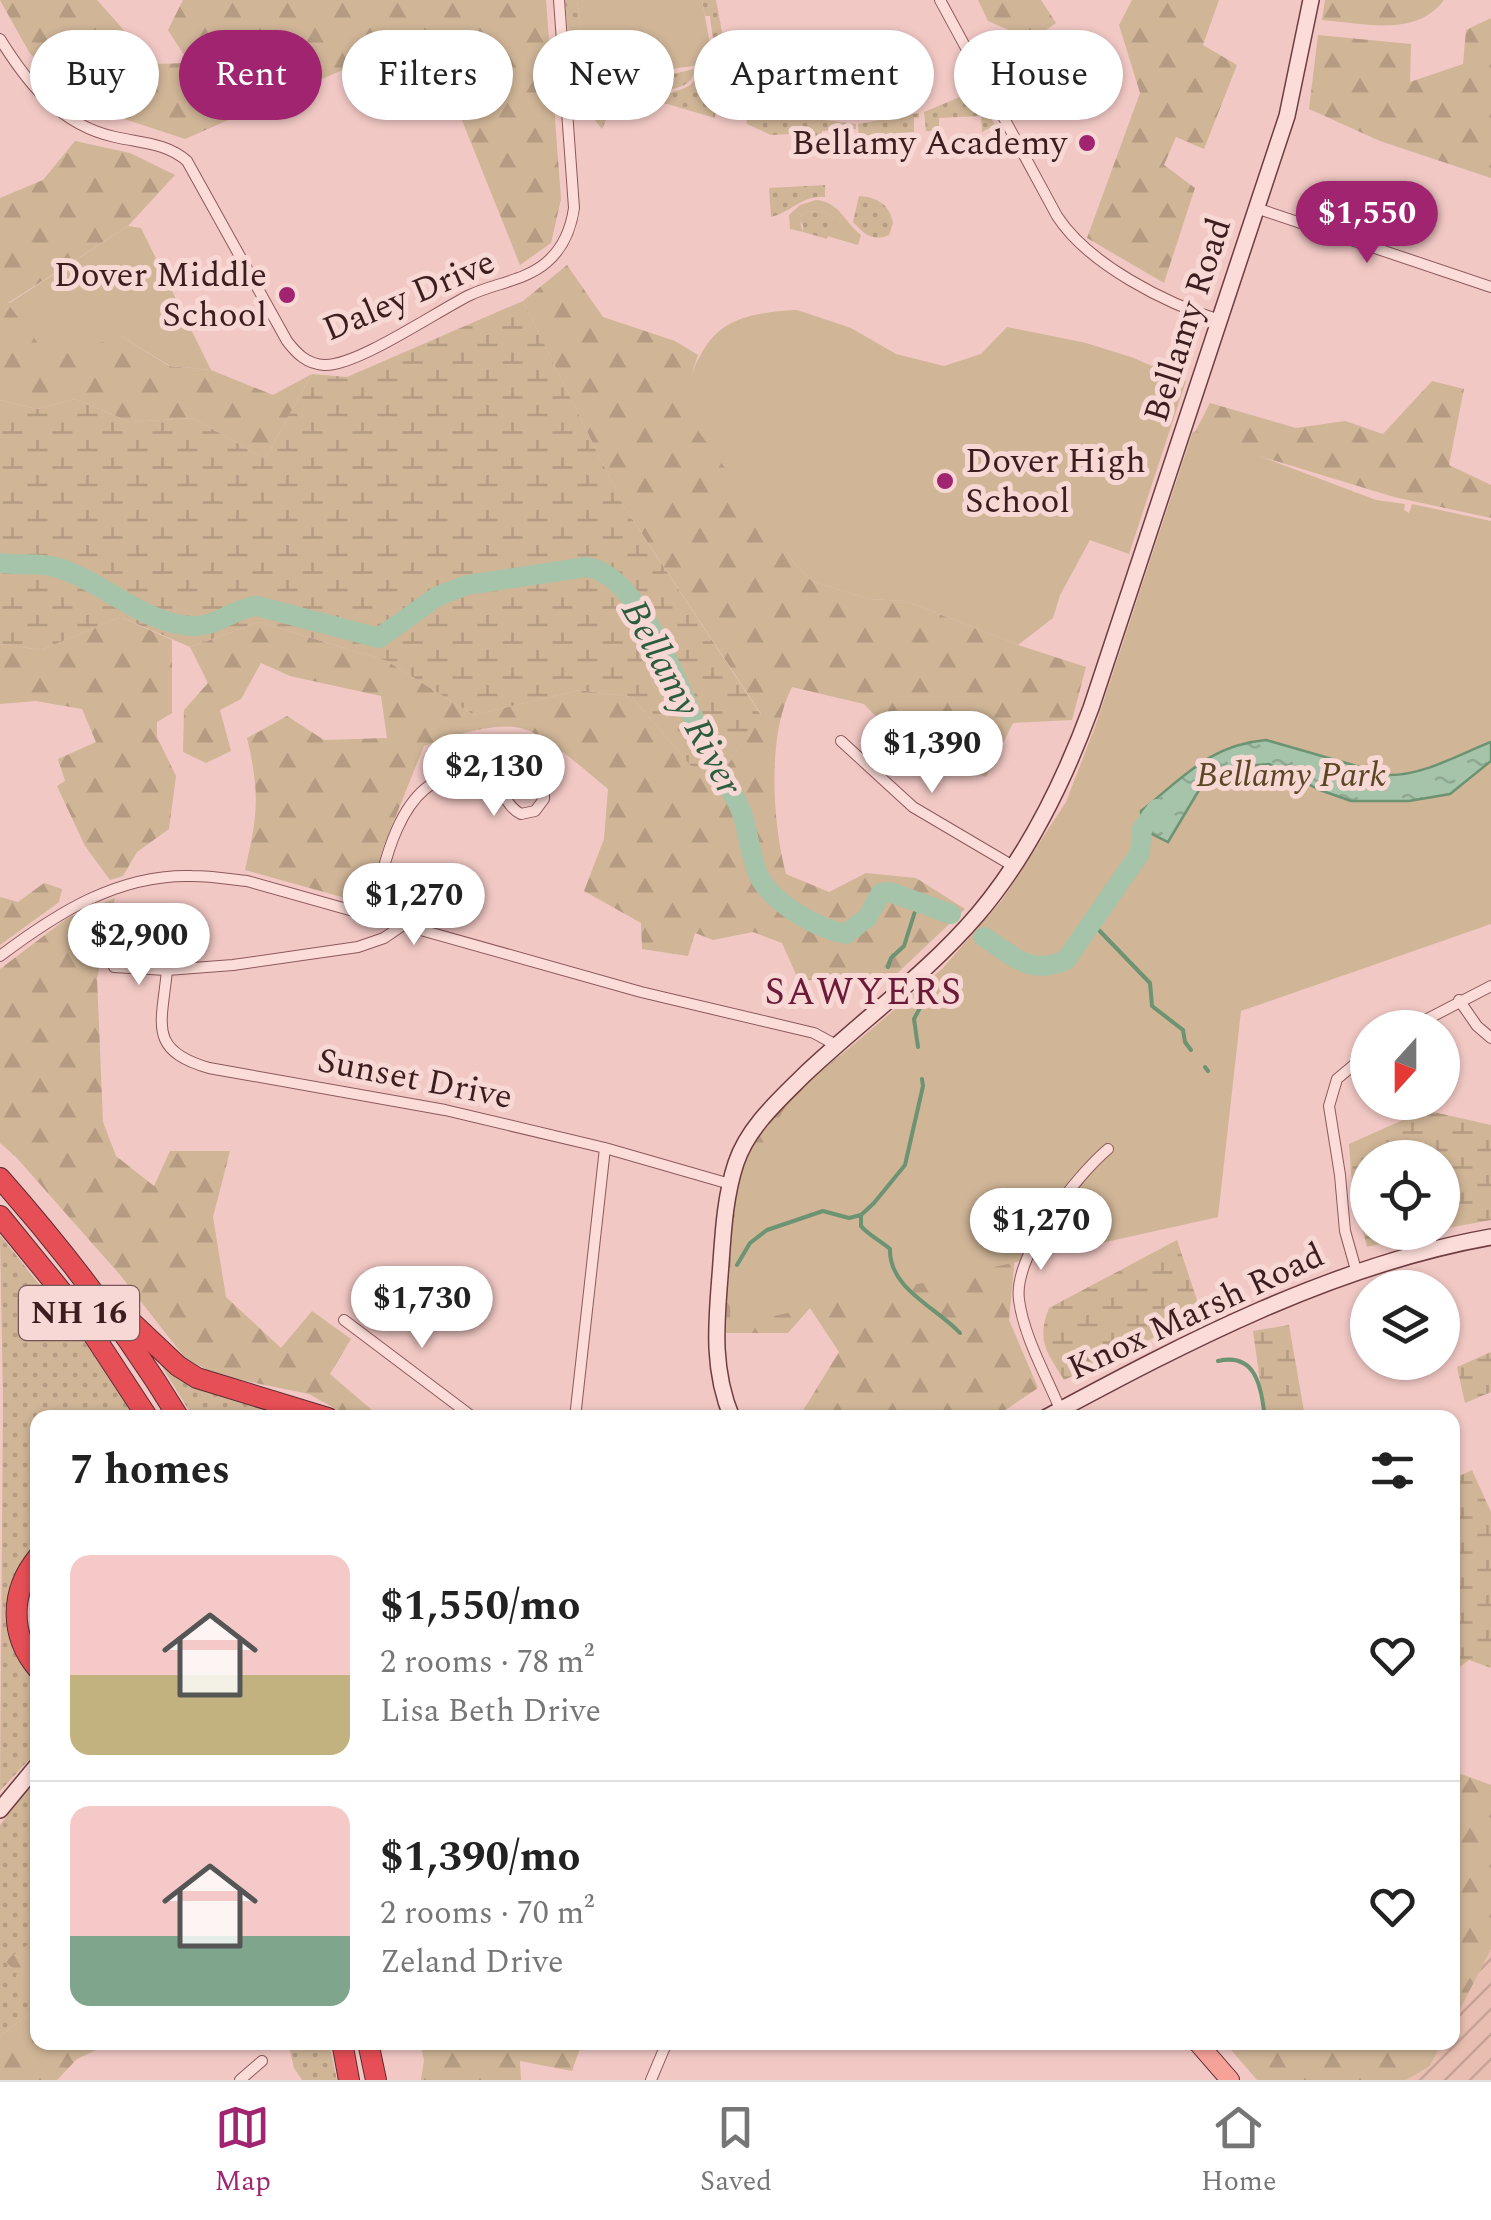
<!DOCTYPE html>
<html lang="en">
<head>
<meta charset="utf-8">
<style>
	body { margin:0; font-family:Spectral,serif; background:#f2f2f2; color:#222; height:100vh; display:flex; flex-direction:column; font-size:38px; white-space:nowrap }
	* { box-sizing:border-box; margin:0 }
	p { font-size:32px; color:#767676 }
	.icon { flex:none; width:55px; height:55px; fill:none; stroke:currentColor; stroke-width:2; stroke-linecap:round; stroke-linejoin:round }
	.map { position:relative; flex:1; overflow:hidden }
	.sheet { position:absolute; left:30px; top:1410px; width:1430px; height:640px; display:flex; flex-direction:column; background:#fff; border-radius:20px; box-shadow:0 2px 8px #0004 }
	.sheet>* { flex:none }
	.top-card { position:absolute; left:30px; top:30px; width:1432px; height:90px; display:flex; gap:20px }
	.needle { width:65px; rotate:201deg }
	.controls { position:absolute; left:1350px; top:1010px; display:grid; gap:20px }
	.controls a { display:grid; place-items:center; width:110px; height:110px; border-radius:50%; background:#fff; box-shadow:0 2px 8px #0004; font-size:50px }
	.price { position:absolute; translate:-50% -85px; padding:0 22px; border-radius:35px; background:#fff; color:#222; font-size:32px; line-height:65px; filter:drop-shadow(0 2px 5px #0008) }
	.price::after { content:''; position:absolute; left:50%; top:60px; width:30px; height:22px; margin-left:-15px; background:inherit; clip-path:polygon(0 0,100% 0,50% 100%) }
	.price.on { background:#a12470; color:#fff }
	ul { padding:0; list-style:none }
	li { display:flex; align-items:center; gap:30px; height:250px; padding:0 40px }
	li+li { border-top:2px solid #e0e0e0 }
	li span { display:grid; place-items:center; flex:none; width:280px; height:200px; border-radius:20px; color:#555 }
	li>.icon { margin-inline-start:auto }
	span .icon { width:120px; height:120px; fill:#fffc; stroke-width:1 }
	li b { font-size:42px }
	h2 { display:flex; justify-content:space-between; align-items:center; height:120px; padding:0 40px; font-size:42px }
	.chip { padding:0 35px; border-radius:45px; background:#fff; box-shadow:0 2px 8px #0004; font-size:35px; line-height:90px }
	.chip.on { background:#a12470; color:#fff }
	.dock { display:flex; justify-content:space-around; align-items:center; height:140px; border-top:2px solid #e0e0e0; background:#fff; font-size:28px; color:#767676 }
	.dock a { display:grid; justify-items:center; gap:5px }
	.dock .on { color:#a12470 }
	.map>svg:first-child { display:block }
	.farmland { fill:url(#farmland-furrows) }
	.grass { fill:url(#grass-dots) }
	.forest { fill:url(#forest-firs) }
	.wetland { fill:url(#wetland-marsh) }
	.green { fill:#d0b597 }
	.water { fill:url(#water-ripples); stroke:#6c9372; stroke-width:2.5 }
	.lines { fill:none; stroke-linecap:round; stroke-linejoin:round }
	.stream { stroke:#6c9372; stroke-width:4 }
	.river { stroke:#a6c4a9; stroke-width:20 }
	.street-casing { stroke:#8d595c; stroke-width:12 }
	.secondary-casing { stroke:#6f3c41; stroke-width:18 }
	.primary-casing { stroke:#5b2d33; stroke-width:20 }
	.highway-casing { stroke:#5b2d33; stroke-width:22 }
	.street { stroke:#fbdcd8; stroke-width:10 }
	.secondary { stroke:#fbdcd8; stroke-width:15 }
	.primary { stroke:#f7a299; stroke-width:18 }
	.highway { stroke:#e64f55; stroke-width:20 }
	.poi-dot { fill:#a12470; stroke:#f8d8d4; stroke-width:4 }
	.labels { text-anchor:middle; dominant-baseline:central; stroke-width:10; stroke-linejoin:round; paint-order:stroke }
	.shield { fill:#f8d8d4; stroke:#745657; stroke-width:2.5 }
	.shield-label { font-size:32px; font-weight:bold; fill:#3c1e21 }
	.poi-label { font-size:35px; fill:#3c1e21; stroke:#f8d8d4; text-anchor:end }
	.street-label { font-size:35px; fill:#3c1e21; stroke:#f8d8d4 }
	.park-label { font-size:35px; font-style:italic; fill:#5a4723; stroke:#f8d8d4 }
	.water-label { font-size:38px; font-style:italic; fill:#2c5d3d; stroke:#f8d8d4 }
	.neighbourhood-label { font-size:38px; letter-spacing:2.5px; fill:#6c1a3a; stroke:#f8d8d4 }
</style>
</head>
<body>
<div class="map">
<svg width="1491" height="2080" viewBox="0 0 1491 2080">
	<defs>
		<pattern id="farmland-furrows" width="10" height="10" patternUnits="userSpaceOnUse" patternTransform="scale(2.5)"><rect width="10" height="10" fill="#e8beb0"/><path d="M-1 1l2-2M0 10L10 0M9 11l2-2" fill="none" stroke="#c8a397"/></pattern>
		<pattern id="grass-dots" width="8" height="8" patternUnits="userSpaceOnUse" patternTransform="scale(2.5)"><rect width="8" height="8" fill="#d0b597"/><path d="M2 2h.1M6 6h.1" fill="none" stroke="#b49b82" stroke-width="1.8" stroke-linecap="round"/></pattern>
		<pattern id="forest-firs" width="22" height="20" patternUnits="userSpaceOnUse" patternTransform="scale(2.5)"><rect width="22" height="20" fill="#d0b597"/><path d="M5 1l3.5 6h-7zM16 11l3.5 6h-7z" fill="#b49b82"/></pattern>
		<pattern id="wetland-marsh" width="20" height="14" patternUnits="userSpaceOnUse" patternTransform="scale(2.5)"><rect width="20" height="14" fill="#d0b597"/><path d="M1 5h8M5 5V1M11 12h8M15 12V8" fill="none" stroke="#b49b82"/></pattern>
		<pattern id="water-ripples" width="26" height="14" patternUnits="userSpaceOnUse" patternTransform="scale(2.5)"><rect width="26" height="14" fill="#a6c4a9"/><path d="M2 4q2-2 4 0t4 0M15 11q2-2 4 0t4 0" fill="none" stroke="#90a891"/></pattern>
	</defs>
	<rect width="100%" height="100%" fill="#f1c8c4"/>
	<!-- farmland -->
	<path class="farmland" d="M1491 1949V2080H1406L1430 2066 1442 2043 1452 2042 1453 2023Z"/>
	<!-- grass -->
	<path class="grass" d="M565 0H577L589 81 667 70 669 75 694 69C693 93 665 84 654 100L630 94 617 96 602 129 594 119 575 106Z
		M702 0H716L722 32 732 53 730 55 741 75 738 92 725 94 716 102 715 118 657 101C671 86 697 95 697 68L707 67 715 56 710 16H705Z
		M967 94 981 101 995 125 982 132 981 116 939 118V131H926L924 112Z
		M774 98 817 119 856 124V129L822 131V142L794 143 793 134 771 135 747 124 746 114 758 101Z
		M919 113V118L914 117V132L895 133 894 138 859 140 858 124Z
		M825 185V197C802 195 792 212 771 217L769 188Z
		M859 196C877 197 890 205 893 223L889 235C873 242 864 234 853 222Z
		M820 211 834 217 827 239 803 232V225L798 219 805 212Z
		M0 1235 84 1341 135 1417 38 1418 37 1548 16 1578 37 1678V1751L0 1791 3 1400Z
		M163 1363 183 1381 199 1389 304 1417H193L161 1365Z
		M37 1776V1938L17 1972 29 1994 37 1991V2008L0 2036V1825Z
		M288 2043H329L337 2080H302L294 2068Z"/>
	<!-- forest -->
	<path class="forest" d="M0 0H97L154 64 189 63 168 30 183 0H546L561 199 551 243 520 265 427 33 185 139 73 102 29 52Z
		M978 0H1041L1056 23 1032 40 988 21Z
		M1132 0H1219L1203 45 1237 65 1204 149 1176 137 1164 165 1195 188 1164 283 1087 238 1140 93 1119 25Z
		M1325 0H1444C1416 38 1363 23 1322 20Z
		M1491 18V178L1380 141 1309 109 1318 35 1411 44 1410 82 1463 64 1466 30Z
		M75 141 130 153 175 175 128 226 8 303 121 336 169 366 211 370 273 395 312 374 265 459 193 418 130 422 75 399 37 409 0 400V198L43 180Z
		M567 265 603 317 675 341 698 355 681 406 795 564 812 581 868 599 906 601 1018 645 1086 667 1072 720 1013 723 986 777 899 741 864 704 792 687C767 736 772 820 786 874L829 892 866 873 916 878 965 909 887 983 848 976 799 981 782 943 753 932 713 940 695 933 688 956 642 949 641 923 584 891 604 839 608 789C588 773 548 736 524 729 497 720 450 737 424 746L383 848 367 904 245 870C258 815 260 793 247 738L287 716 324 740 387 738 381 696 290 676 261 663 241 699 220 710 231 751 206 763 183 752 184 710 208 683 190 647 259 622 387 661 474 715 580 690 632 697 691 766 721 775 761 714 623 505 523 301Z
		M1432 381 1464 389 1449 465 1491 485V518L1394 497 1193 436 1210 403 1296 428 1345 421 1383 434Z
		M121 617 172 640V713L157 722V737L176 776 169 829 137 852 123 876 110 880 85 846 57 786 65 781 58 759 96 742 82 709 36 701 0 704V644L41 650Z
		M44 883 62 889 59 902 0 945V897L18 902Z
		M115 898 97 978 103 1122 116 1156 154 1186 170 1151H230L213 1217 226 1297 281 1348 312 1311 351 1339 330 1374 380 1417H350L309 1394 217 1375 185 1358 121 1276 16 1157 0 1143V969L66 919Z
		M869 1032 1015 1257 1009 1320 1038 1388 995 1417H799L839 1352 810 1308 788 1333H726C728 1268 723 1195 758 1138 783 1095 832 1064 869 1032Z
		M1453 1771 1491 1785V1949L1453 2023Z
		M37 1938V1991L29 1994 14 1986 17 1972 5 1961Z
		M37 2008 38 2042 110 2043 77 2059 57 2080H0V2036Z
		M420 2043V2042L582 2043 572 2071 520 2061 521 2080H421L424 2060Z
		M1225 2043H1442L1430 2066 1406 2080H1257Z"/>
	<!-- wetland -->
	<path class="wetland" d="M523 301 623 505 761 715 720 776 691 766 632 697 580 690 474 715 387 661 259 622 190 647 121 617 41 650 0 644V400L37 409 75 399 130 422 193 418 265 459 312 374 347 377Z
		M1425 1110 1491 1125V1220L1443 1229 1442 1158H1368V1232L1426 1233 1367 1247 1352 1186 1349 1144Z
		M1177 1240 1202 1315 1064 1380C1047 1352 1036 1341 1049 1308Z
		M1289 1325 1305 1417H1265L1253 1331Z
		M1491 1352V1392L1465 1403 1457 1367Z
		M1472 1470 1491 1512V1668L1469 1660 1453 1672V1479Z"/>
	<!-- green -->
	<path class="green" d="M577 0H702L712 55 705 64 699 65 589 81Z
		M816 200C840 202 844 222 861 235L858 245 827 236 834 217 820 211 805 212 799 218 803 232 790 229 789 215 800 205Z
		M128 226 141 228 211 370 170 366 121 336 50 359 8 304Z
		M797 310 851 328 896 354 944 366 981 354 1007 327 1086 343 1134 358 1186 381 1129 554 1090 540 1060 595 1053 618 1018 645 906 601 868 599 812 581 795 564 680 406C705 334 716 314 797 310Z
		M1193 431 1376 500 1405 504 1404 510 1409 513 1412 504 1491 521V924L1241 1011 1218 1217 730 1326 731 1250 737 1200 747 1170 791 1098 943 968 1002 900 1066 802 1095 727Z"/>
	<!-- water -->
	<path class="water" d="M1266 740 1388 775C1422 776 1460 754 1491 742V761L1450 794 1409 801H1351L1320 790 1269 764 1234 767 1202 785 1168 842 1142 829 1141 811C1183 778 1209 745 1266 740Z"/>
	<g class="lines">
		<!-- stream -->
		<path class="stream" d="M1093 924 1150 983 1152 1006 1183 1030 1185 1042 1191 1050
			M888 967 891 958 904 946 918 902
			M918 1047 914 1019 922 1004V994
			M1205 1067 1208 1071
			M861 1215V1226C867 1234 881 1241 890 1249 889 1289 936 1307 960 1333
			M737 1265 750 1243 767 1230 823 1211 849 1218 861 1215 874 1203 905 1165 923 1086 922 1079
			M1218 1361C1257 1352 1261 1388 1265 1418"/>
		<!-- river -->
		<path class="river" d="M0 563C18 566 37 562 55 567 102 580 141 623 191 626 215 628 234 608 257 606L379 638 438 596 467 585 586 567C642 573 685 703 706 748 717 770 735 792 743 816 749 835 750 857 759 876 772 903 818 929 846 934L867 918 881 893 890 892 951 914
			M984 937C1013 956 1030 976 1066 960L1140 853 1142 829 1157 809"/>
		<defs>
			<path id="street" d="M940 0 1057 216C1088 264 1166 304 1220 320
				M0 39C28 84 60 125 115 137 141 143 167 143 187 161L287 341C297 354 307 364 324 365 356 367 437 311 470 295 495 283 525 281 547 262 563 248 571 229 574 208L559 0
				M1256 208 1491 287
				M841 741 913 807 1013 866
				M373 916C382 869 400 776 460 776 469 775 482 777 490 781 504 789 506 807 521 814L535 811 544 799V785L535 776 516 774 493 782
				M403 925 384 938 358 947 233 965 167 970C162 1024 147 1050 209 1068L445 1110 605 1148 730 1184
				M0 956C57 913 118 874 192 876 211 876 229 879 247 881L641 992 814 1033 836 1045
				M114 967 167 970
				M1459 1000 1477 1026 1491 1038
				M1410 1028 1491 986
				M1356 1270 1345 1231 1340 1175 1329 1106 1337 1079 1368 1053
				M344 1320 474 1418
				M1060 1409C1046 1375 1024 1337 1019 1300 1013 1256 1076 1176 1108 1149
				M575 1418 605 1148
				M240 2080 262 2061
				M651 2080 667 2042"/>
			<path id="secondary" d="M732 1418C712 1370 716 1326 720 1276 723 1238 724 1199 736 1163 748 1127 779 1100 805 1074 862 1020 927 974 978 914 1029 854 1064 781 1091 708L1287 116 1311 0
				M1045 1418C1186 1342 1333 1265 1491 1237
				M0 1810 38 1764"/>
			<path id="primary" d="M1197 2042 1230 2080"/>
			<path id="highway" d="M0 1178C67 1254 126 1331 179 1418
				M0 1216 79 1313 148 1418
				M125 1316 178 1366 197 1378 328 1418
				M38 1557C10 1591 9 1635 38 1669
				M342 2042 349 2080
				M368 2042 376 2080"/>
		</defs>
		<!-- street casing -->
		<use href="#street" class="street-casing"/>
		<!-- secondary casing -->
		<use href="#secondary" class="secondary-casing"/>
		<!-- primary casing -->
		<use href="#primary" class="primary-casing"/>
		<!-- highway casing -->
		<use href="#highway" class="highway-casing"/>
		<!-- street -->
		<use href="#street" class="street"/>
		<!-- secondary -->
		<use href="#secondary" class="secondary"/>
		<!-- primary -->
		<use href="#primary" class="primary"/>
		<!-- highway -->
		<use href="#highway" class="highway"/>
	</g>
	<!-- markers -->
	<g class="poi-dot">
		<circle cx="1087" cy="143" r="10"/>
		<circle cx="287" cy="295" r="10"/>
		<circle cx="945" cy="481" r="10"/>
	</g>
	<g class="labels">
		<!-- shield labels -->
		<rect class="shield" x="19" y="1286" width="120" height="54" rx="8"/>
		<g class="shield-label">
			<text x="79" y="1313">NH 16</text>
		</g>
		<!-- poi labels -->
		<g class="poi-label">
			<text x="1067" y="143">Bellamy Academy</text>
			<text x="267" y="275">Dover Middle<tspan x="267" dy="40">School</tspan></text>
			<text x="965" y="461" text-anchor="start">Dover High<tspan x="965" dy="40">School</tspan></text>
		</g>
		<!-- street labels -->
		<g class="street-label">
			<text transform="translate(409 296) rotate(-23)">Daley Drive</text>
			<text transform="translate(1188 320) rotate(-72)">Bellamy Road</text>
			<text transform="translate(415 1079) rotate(11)">Sunset Drive</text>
			<text transform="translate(1196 1312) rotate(-25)">Knox Marsh Road</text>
		</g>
		<!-- park labels -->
		<g class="park-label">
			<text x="1291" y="775">Bellamy Park</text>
		</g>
		<!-- water labels -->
		<g class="water-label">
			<text transform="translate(681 698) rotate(62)">Bellamy River</text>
		</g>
		<!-- neighbourhood labels -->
		<g class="neighbourhood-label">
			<text x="864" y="993">SAWYERS</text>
		</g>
	</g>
</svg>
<div class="controls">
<a><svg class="needle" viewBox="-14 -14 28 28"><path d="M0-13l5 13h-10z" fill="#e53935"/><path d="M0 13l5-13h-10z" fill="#767676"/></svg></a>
<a><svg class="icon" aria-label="locate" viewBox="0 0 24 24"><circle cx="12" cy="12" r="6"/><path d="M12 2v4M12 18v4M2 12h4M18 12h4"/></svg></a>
<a><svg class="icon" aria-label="layers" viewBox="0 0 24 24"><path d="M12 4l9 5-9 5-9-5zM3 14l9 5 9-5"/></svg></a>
</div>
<b class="price on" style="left:1367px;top:266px">$1,550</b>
<b class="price" style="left:932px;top:796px">$1,390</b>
<b class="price" style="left:494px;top:819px">$2,130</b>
<b class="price" style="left:414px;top:948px">$1,270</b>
<b class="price" style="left:139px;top:988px">$2,900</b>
<b class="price" style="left:1041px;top:1273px">$1,270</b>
<b class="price" style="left:422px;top:1351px">$1,730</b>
<div class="top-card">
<a class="chip">Buy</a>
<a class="chip on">Rent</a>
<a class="chip">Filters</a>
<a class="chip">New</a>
<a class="chip">Apartment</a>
<a class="chip">House</a>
</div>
<section class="sheet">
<h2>7 homes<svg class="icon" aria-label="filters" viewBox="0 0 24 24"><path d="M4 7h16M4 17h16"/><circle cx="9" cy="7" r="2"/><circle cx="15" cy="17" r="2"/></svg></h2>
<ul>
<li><span style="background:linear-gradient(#f6c9c9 60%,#c2b280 0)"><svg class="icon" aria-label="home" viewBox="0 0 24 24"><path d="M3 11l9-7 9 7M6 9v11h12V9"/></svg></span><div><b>$1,550/mo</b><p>2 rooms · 78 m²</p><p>Lisa Beth Drive</p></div><svg class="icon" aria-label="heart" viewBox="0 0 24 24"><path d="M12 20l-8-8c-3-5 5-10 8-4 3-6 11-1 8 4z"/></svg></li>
<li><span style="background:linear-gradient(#f6c9c9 65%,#7fa58c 0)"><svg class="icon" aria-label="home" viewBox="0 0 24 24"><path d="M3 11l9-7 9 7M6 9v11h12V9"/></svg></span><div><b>$1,390/mo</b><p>2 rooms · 70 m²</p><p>Zeland Drive</p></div><svg class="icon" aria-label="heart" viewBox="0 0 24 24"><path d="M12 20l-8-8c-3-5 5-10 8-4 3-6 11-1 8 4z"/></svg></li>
</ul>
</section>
</div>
<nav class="dock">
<a class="on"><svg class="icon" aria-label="map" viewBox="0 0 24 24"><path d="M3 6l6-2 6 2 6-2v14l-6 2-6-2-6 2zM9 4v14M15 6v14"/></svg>Map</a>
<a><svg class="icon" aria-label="saved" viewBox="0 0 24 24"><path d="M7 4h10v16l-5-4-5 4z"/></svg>Saved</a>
<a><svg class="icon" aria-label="home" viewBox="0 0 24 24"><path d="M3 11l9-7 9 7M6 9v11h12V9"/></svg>Home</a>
</nav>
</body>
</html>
